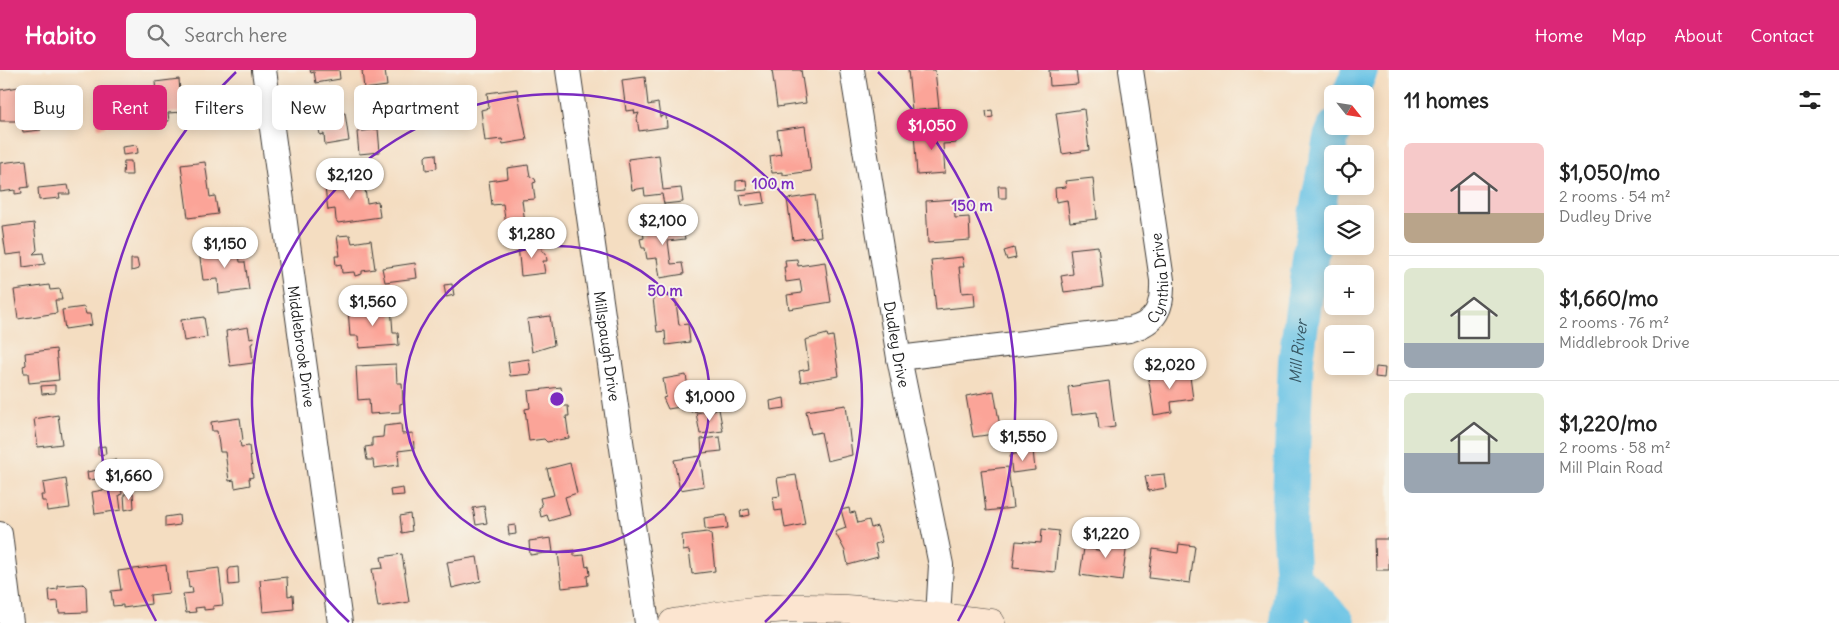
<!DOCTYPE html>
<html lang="en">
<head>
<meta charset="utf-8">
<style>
	body { margin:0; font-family:Delius,sans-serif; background:#f6f6f6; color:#222; height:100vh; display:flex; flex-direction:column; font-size:19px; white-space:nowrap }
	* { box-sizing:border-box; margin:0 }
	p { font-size:16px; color:#767676 }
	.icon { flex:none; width:28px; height:28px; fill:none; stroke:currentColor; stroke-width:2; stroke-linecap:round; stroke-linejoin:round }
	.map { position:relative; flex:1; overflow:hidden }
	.details { display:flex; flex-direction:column; background:#fff; width:450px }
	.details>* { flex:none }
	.banner { position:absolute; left:15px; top:15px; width:475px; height:45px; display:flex; gap:10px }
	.needle { width:32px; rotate:120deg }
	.controls { position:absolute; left:1324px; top:15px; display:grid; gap:10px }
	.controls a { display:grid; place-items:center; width:50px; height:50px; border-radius:8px; background:#fff; box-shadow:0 2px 12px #0003; font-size:25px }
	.price { position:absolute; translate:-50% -42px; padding:0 11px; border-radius:18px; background:#fff; color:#222; font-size:16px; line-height:32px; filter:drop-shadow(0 1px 2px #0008) }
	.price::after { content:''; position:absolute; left:50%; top:30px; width:15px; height:11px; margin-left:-8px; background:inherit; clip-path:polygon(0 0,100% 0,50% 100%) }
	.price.on { background:#db2777; color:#fff }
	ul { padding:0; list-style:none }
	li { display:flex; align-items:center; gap:15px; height:125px; padding:0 15px }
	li+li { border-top:1px solid #e0e0e0 }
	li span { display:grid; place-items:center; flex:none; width:140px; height:100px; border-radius:8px; color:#555 }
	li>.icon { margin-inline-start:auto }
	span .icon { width:60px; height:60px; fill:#fffc; stroke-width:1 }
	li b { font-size:21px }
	h2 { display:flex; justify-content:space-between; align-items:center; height:60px; padding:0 15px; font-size:21px }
	.chip { padding:0 18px; border-radius:8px; background:#fff; box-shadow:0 2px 12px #0003; font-size:18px; line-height:45px }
	.chip.on { background:#db2777; color:#fff }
	header { display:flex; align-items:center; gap:30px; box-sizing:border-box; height:70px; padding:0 25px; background:#db2777; color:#fff }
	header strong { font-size:24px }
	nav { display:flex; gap:28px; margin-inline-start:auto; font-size:18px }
	.search { width:350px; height:45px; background:#f6f6f6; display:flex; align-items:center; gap:12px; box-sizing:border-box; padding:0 18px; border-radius:8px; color:#767676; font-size:19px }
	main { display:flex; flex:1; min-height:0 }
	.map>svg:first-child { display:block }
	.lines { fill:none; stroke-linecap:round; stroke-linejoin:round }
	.river { stroke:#68c3e6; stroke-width:36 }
	.building { fill:#fba498 }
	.minor-casing { stroke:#3c3935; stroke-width:26 }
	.secondary-casing { stroke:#3c3935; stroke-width:29 }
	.minor { stroke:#fff; stroke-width:24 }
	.secondary { stroke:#fce5d0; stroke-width:28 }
	.ring { fill:none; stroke:#7b2cbf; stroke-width:2.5 }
	.labels { text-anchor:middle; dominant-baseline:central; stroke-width:4; stroke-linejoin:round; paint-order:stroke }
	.street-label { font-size:15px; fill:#1c1c1c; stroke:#f7f3e8 }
	.water-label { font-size:16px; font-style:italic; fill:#375663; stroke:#f7f3e8 }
	.centre { fill:#7b2cbf; stroke:#f7f3e8; stroke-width:2.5 }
	.ring-label { font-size:15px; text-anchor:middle; font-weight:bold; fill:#7b2cbf; stroke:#f7f3e8; stroke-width:4; stroke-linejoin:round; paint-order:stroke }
</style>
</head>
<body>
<header>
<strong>Habito</strong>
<div class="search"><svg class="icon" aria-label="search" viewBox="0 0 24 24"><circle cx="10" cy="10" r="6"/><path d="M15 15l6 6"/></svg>Search here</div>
<nav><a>Home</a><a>Map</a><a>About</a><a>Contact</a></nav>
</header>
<main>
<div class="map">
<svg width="1389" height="553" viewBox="0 0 1389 553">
	<rect width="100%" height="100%" fill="#f7f3e8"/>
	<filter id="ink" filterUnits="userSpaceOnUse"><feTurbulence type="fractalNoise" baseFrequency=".02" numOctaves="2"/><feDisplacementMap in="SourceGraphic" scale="10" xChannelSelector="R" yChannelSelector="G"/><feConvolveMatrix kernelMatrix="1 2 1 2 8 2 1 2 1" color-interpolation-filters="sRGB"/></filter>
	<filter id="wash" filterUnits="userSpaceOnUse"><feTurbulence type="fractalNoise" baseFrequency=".0096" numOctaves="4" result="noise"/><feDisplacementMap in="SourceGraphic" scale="20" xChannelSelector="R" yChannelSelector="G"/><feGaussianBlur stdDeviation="1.12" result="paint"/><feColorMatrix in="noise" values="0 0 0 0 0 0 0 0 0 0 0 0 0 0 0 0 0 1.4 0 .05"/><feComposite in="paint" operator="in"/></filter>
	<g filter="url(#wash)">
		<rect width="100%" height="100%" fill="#f4ddc1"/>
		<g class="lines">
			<!-- river -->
			<g class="river">
				<path d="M1350 24 1360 0"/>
				<path d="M1293 510 1310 524 1337 553"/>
				<path id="s1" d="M1288 553 1293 510 1289 453 1296 290 1316 145 1331 68 1336 56"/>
			</g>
		</g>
		<g id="blocks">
			<!-- building -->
			<path class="building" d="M310 0H339L340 9 316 13 314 2 311 3Z
				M362 0H385L387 16 364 19Z
				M772 0H801L806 33 777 37Z
				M908 0H935L939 38 912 41Z
				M1049 0H1076L1078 14 1050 16Z
				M645 7 648 35 658 33 660 47 666 45 667 57 639 61 637 48 639 43 635 44 634 40 626 41 622 10Z
				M179 9 180 22 202 19 204 36 182 38V42L168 43 169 51 142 54 139 33 157 31 155 12Z
				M19 17 21 30 29 28V24L51 22 54 43 39 45 41 60 23 62 21 51H0V20Z
				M517 19 527 70 503 74 502 69 485 71 481 40 489 38 487 23Z
				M1084 39 1089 80 1062 84 1056 43Z
				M992 40 993 47 987 48 986 41Z
				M345 43 349 71 325 75 324 64 320 65 319 59 322 58 321 46Z
				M104 46 105 57 98 58 96 47Z
				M805 56 811 101 783 105V102L772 103 770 86 781 84 777 60Z
				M378 59 380 82 359 84 357 62Z
				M955 59 956 73 943 74 945 103 917 105 914 63Z
				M137 75 138 83 123 85 122 77Z
				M436 84 437 98 426 100 425 87 427 85Z
				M659 85 663 120 681 118 683 132 664 134 662 124 645 126 644 118 632 120 628 89Z
				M26 90 29 117 21 118 22 123 15 124V120L0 122V93Z
				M124 91H131L132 105H123Z
				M205 92 210 127 215 126 218 144 188 148 181 95Z
				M528 95 530 106 535 109 536 112 533 113 535 129 522 130 525 153 506 156 503 134 492 135 489 111 508 108 507 98Z
				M363 106 367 133 378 131 380 147 338 153 336 150 335 139 328 140 324 111Z
				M1093 108 1097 149 1070 152 1067 130 1056 132 1055 118 1066 117 1065 111Z
				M746 110 747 119 736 120V111Z
				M68 115 70 124H59L60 128 39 130 38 118Z
				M998 116H1006V128H999Z
				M763 122 765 133 742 136 740 125Z
				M815 125 821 166 793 170 787 129Z
				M954 129 955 148 969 147 970 170 928 173 926 131Z
				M682 151 685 169 668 171 671 194 682 193 684 204 660 208 657 188 647 189 645 178H642L640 169 644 168 642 156Z
				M34 153 37 180 33 184 43 183 45 194 23 197 22 183 6 185 2 157Z
				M350 165 352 173 371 170 375 199 362 201V204L355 206 354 202 342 203 341 194 336 195 335 186H340L337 166Z
				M541 171 542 181 546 183 547 191H543L545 203 521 206 518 175Z
				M238 176 240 192H245L249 220 219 224 218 209 203 210 199 181Z
				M1098 176 1103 217 1064 222 1061 206 1073 204 1070 179Z
				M1014 178 1016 188 1007 190 1004 181Z
				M962 187 964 197H959L962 223 974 222 975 236 936 240 931 190Z
				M131 189H137L139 199 131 201Z
				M797 189 798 196 825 192 831 232 789 239 787 225 802 223 800 210 786 212 784 197H786L785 190Z
				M415 193 417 208 385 212 382 198Z
				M452 214 454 225 446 227 444 215Z
				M49 215 50 220 60 219 62 230H55L57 243 18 249 14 220Z
				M675 225 679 255 688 254 690 272 666 275 665 261 657 262 653 228Z
				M391 236 393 263H398L399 275 359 278 358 266H350L348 239Z
				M84 237 86 244H90L92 255 65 259 62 240Z
				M550 246 554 275 532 282 527 249Z
				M204 247 207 267 184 271 181 250Z
				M248 257 250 268 253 267 254 273 251 274 253 293 230 296 226 261Z
				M827 264 828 267 833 266 839 306 801 312 799 301 809 299 805 270Z
				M56 279 59 310 29 313 28 303H24L23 296 26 295 25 283Z
				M529 289 531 304 510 306 508 292Z
				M396 294 397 313H402L403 333 400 334V342L370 344 369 329 358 330 356 296Z
				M1376 297 1385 298 1384 308 1375 307Z
				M1189 299 1193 329 1171 332 1172 342 1154 345 1148 305Z
				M686 305 689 323 701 321 703 335 697 336V341L691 342V339L681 340 680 337 668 339 663 328 666 327 663 309Z
				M1109 311 1115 357 1099 359 1097 342 1072 345 1068 317Z
				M55 315V323L42 324 41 316Z
				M561 317 563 336H568L569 346H566L569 368 547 372 544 369 529 371 525 339 530 338 528 321Z
				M994 321 1001 363 973 367 966 326Z
				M784 328 785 338 771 340 770 331Z
				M846 335 852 385 827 391 821 362 811 364 806 341Z
				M719 339 723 361 700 364 696 343Z
				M58 345 62 374 38 377 34 349Z
				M240 348 243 370 240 371 241 377 249 376 253 407 249 408 250 415 235 418 234 410 229 411 225 382H220L217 361H212L211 352Z
				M401 354 402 364 413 363 414 379 398 381 399 395 374 398 373 390H367L365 377 372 376V368L383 367 384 356Z
				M720 367 722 381 702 383 701 369Z
				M105 376 106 384 98 385V377Z
				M1033 380 1035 400 1012 403 1010 385Z
				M700 386 704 416 680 420 674 390Z
				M116 390 117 398 102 400V391Z
				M570 393 577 423 565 427 570 445 549 451 547 445 541 447 539 438 542 436 540 428 554 425 547 399Z
				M1008 397 1013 438 986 441 981 400Z
				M98 400 99 409 88 410 87 402Z
				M1164 404 1166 418 1148 421 1145 406Z
				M796 405 805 454 785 458 782 440 775 441 773 427 780 426 777 408Z
				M66 409 70 438 47 441 46 431H42L41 425H45L43 413Z
				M121 417 122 424 119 425 121 440 95 444 92 422Z
				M403 418 404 425 391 426 390 420Z
				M133 423 134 438 125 440 124 424Z
				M484 436 487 453 476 455 473 438Z
				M849 438 850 443 855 442 858 453 869 450 871 458 877 456 882 472 875 474 878 487 848 495 845 481 835 462 846 458 841 440Z
				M749 439 750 445 741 447 740 441Z
				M410 444 412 461 402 463 400 446Z
				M179 445 180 455 165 457V447Z
				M726 445 728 458 709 460 705 458 704 448Z
				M515 455 516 464 509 465 508 456Z
				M1042 459 1059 461 1055 502 1013 498 1016 471 1041 473Z
				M707 462 711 464 715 501 692 504 689 480 683 481 682 465Z
				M1106 463 1128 466 1122 511 1080 505 1084 478 1104 481Z
				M551 468 553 482 530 485 529 471Z
				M1375 469H1389V500H1376Z
				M1179 474 1195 476 1190 513 1149 508 1153 479 1178 483Z
				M574 480V486L584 485 586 497 589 496 590 505 587 506 588 515 562 518 558 482Z
				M402 484 409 532 378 537 372 499 383 498 381 487Z
				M477 487 481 511 452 518 447 492Z
				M166 495 169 523 150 525 151 534 123 538V535L113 536 111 521 121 520 118 501Z
				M238 497 239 514 229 515 228 501 230 498Z
				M219 498 223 535 213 536V539L204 540V537L195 538 196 542 186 543 183 524 193 523 192 517 189 518 187 502Z
				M287 507 288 526 293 525 294 539 263 542 260 510Z
				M83 514 86 517 87 542 59 543 58 531 50 532 49 520 58 519V516Z"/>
		</g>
	</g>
	<g filter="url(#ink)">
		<use href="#blocks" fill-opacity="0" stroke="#3c3935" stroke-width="1"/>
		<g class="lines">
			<defs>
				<g id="minor">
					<path id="s2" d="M264 0 340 553"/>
					<path id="s3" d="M568 0 647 553"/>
					<path id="s4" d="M852 0 899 288 941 495 938 547"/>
					<path id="s5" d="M899 288 1129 260C1157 253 1163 237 1162 210L1131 0"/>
					<path d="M0 464 11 553"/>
				</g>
				<path id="secondary" d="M673 553C712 547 753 539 793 538 859 537 925 545 991 553"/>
			</defs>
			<!-- minor casing -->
			<use href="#minor" class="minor-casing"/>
			<!-- secondary casing -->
			<use href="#secondary" class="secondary-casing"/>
			<!-- minor -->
			<use href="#minor" class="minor"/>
			<!-- secondary -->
			<use href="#secondary" class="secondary"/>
		</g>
	</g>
	<!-- distance rings -->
	<g class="ring">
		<circle cx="557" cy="329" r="153"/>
		<path d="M349 552A305 305 0 1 1 765 552"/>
		<path d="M156 551A458 458 0 0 1 236 2M878 2A458 458 0 0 1 958 551"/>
	</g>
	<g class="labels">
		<!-- street labels -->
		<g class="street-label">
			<text stroke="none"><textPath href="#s5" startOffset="300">Cynthia Drive</textPath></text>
			<text stroke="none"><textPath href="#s4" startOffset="278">Dudley Drive</textPath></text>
			<text stroke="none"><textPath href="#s2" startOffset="279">Middlebrook Drive</textPath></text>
			<text stroke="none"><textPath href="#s3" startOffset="279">Millspaugh Drive</textPath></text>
		</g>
		<!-- water labels -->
		<g class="water-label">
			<text stroke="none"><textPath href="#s1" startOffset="272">Mill River</textPath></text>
		</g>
	</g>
	<circle cx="557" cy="329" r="8" class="centre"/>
	<g class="ring-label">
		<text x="773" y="119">100 m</text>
		<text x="972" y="141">150 m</text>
		<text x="665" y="226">50 m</text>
	</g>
</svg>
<div class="controls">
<a><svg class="needle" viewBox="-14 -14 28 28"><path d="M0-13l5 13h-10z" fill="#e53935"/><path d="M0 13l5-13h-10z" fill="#767676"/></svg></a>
<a><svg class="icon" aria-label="locate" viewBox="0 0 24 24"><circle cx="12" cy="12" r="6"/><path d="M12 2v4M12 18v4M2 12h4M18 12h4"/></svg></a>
<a><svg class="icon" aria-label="layers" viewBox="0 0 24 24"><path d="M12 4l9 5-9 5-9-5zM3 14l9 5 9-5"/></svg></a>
<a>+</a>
<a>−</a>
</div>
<b class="price on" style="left:932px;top:81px">$1,050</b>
<b class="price" style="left:350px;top:130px">$2,120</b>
<b class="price" style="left:663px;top:176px">$2,100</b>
<b class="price" style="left:532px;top:189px">$1,280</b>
<b class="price" style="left:225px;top:199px">$1,150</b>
<b class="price" style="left:373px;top:257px">$1,560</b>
<b class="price" style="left:1170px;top:320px">$2,020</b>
<b class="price" style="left:710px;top:352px">$1,000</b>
<b class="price" style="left:1023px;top:392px">$1,550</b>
<b class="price" style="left:129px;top:431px">$1,660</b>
<b class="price" style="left:1106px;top:489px">$1,220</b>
<div class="banner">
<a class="chip">Buy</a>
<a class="chip on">Rent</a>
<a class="chip">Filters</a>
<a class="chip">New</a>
<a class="chip">Apartment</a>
</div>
</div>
<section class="details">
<h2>11 homes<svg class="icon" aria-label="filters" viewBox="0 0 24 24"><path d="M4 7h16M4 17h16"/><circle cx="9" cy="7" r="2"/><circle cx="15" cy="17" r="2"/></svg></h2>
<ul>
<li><span style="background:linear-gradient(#f6c9c9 70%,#b9a48a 0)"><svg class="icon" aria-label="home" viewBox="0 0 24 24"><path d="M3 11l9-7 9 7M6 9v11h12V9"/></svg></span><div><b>$1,050/mo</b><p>2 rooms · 54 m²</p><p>Dudley Drive</p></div></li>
<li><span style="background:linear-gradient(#dfe7d0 75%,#9aa5b1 0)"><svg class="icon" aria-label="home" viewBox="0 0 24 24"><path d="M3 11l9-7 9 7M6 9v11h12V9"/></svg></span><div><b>$1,660/mo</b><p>2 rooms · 76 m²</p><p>Middlebrook Drive</p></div></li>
<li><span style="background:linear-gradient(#dfe7d0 60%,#9aa5b1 0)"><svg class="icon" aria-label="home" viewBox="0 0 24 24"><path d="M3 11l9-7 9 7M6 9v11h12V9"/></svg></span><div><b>$1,220/mo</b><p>2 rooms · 58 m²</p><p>Mill Plain Road</p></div></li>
</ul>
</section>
</main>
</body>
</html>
